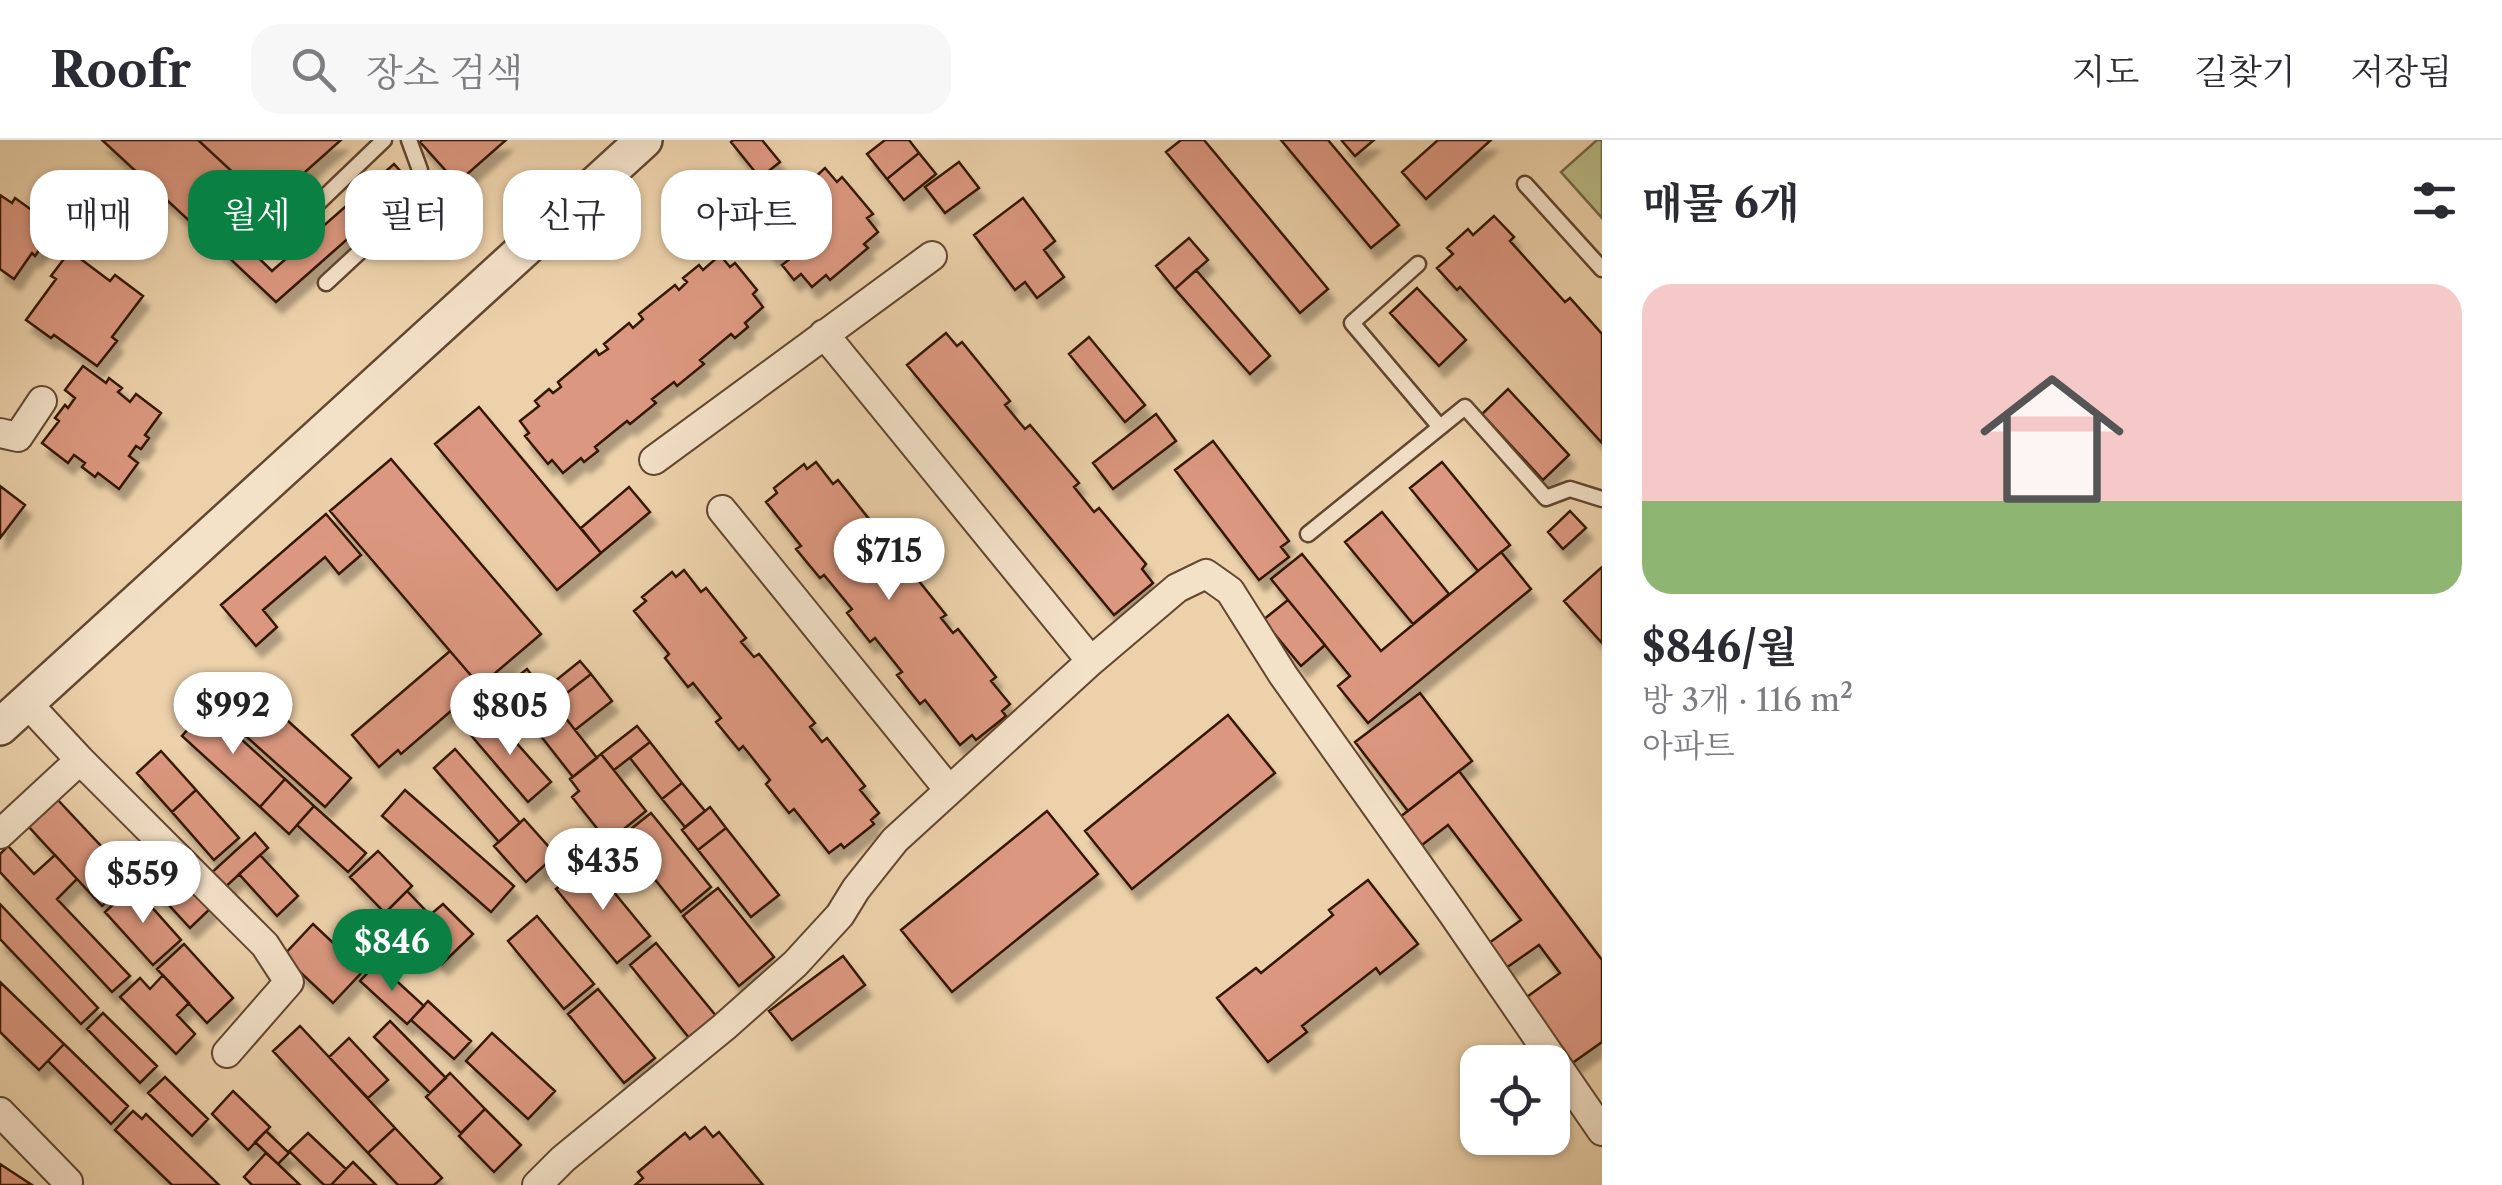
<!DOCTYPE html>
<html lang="ko">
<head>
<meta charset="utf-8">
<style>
	body { margin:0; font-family:"Libre Caslon Text","Noto Serif KR",serif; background:#f7f7f7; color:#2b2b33; height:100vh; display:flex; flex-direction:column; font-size:38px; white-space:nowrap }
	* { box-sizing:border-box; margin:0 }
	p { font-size:32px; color:#7c7c81 }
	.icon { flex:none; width:55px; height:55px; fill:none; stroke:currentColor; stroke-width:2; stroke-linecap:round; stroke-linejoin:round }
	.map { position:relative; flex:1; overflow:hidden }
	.sheet { display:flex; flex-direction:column; background:#fff; width:900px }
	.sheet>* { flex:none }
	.banner { position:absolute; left:30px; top:30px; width:950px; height:90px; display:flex; gap:20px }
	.buttons { position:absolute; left:1460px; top:905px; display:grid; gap:20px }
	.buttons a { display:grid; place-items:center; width:110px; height:110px; border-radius:20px; background:#fff; box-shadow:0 2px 8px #0004; font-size:50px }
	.price { position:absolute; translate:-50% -85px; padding:0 22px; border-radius:35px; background:#fff; color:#222; font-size:32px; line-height:65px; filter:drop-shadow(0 2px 5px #0008) }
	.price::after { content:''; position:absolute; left:50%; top:60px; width:30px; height:22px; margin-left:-15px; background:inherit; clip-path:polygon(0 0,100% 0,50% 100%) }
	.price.active { background:#0b8043; color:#fff }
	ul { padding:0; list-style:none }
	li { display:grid; align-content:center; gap:20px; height:530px; padding:0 40px }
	li span { display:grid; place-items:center; height:310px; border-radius:30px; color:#555 }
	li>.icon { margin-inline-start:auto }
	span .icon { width:180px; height:180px; fill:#fffc; stroke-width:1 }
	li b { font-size:42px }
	h2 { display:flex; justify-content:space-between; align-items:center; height:120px; padding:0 40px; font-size:42px }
	.tag { padding:0 35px; border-radius:30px; background:#fff; box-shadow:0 2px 8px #0004; font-size:35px; line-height:90px }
	.tag.active { background:#0b8043; color:#fff }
	header { display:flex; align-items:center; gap:60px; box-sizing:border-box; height:140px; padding:0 50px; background:#fff; border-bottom:2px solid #e1e1e2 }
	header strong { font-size:48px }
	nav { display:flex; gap:55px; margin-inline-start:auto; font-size:35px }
	.search { width:700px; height:90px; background:#f7f7f7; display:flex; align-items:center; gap:25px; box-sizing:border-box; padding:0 35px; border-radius:30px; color:#7c7c81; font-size:38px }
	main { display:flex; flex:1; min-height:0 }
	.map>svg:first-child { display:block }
	.green { fill:#b9bb88; stroke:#766a47; stroke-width:2.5 }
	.building { fill:#db977f; stroke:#341806; stroke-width:2.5; filter:url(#shadow) }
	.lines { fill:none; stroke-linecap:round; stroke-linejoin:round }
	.service-casing { stroke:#62462f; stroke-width:19 }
	.minor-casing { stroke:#62462f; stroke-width:32 }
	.tertiary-casing { stroke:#62462f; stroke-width:40 }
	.service { stroke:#f3e1c8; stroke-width:14 }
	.minor { stroke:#f3e1c8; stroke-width:28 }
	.tertiary { stroke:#f3e1c8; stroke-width:35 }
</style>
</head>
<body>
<header>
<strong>Roofr</strong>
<div class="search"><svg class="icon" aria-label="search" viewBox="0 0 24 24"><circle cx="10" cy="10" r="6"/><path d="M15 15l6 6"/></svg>장소 검색</div>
<nav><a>지도</a><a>길찾기</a><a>저장됨</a></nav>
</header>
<main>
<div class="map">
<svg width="1602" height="1045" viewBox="0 0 1602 1045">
	<defs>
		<filter id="shadow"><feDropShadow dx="6" dy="11" stdDeviation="2.5" flood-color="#0004"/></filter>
	</defs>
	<rect width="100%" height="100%" fill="#ecd1aa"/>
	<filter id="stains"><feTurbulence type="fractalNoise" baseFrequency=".002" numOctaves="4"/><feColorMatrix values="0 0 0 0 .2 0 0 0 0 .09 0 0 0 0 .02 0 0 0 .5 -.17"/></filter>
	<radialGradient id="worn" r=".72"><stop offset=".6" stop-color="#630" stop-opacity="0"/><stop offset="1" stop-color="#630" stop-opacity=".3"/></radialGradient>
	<!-- green -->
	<path class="green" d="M1597 0H1602V78L1561 32Z"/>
	<!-- building -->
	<path class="building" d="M102 0H198L268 65 224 113Z
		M198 0H341L268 65Z
		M422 0H506L457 43 420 2Z
		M733 0H762L780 22 760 38 731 2Z
		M885 0H909L919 13 887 39 867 14Z
		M1181 0H1204L1328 149 1300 173 1166 12Z
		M1281 0H1328L1399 85 1371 108Z
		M1344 0H1374L1355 16 1342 1Z
		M1438 0H1491L1426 59 1402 32Z
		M919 13 936 34 904 60 887 39Z
		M959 22 979 48 945 73 925 47Z
		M394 24 411 43 276 162 224 113 238 98 272 131Z
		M825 28 837 42 842 37 873 74 867 78 878 92 864 104 868 108 830 140 826 135 812 147 801 134 794 140 782 125 795 115 786 106 774 116 763 102 770 97 759 84 774 72 770 68 808 36 811 41Z
		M0 55 12 63 15 58 40 76 36 81 49 90 41 100 45 102 35 116 32 113 14 139 0 129Z
		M1023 58 1055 101 1044 110 1064 137 1037 158 1025 142 1015 150 974 95Z
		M1494 76 1514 97 1510 101 1565 162 1570 158 1602 194V303L1460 147 1457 150 1437 128 1453 114 1447 108 1468 89 1473 95Z
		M1189 98 1208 120 1175 149 1156 126Z
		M70 111 110 141 115 135 143 156 112 197 117 201 97 226 54 195 51 198 26 180 56 139 51 136Z
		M720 115 730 127 735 123 757 150 753 154 763 167 745 183 748 187 735 198 731 194 700 220 704 224 677 246 674 242 652 259 656 263 630 284 627 281 595 307 598 311 584 322 581 318 563 333 552 320 548 324 525 296 529 293 520 281 539 266 535 261 549 249 553 253 561 247 558 242 596 210 599 215 608 209 604 204 629 183 633 188 643 179 639 174 675 145 679 150 687 142 683 138 699 125 703 130Z
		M1196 130 1270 216 1250 234 1175 149Z
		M1417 148 1466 200 1439 226 1390 173Z
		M946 193 957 206 962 202 1010 261 1005 265 1025 289 1030 285 1079 343 1074 347 1094 372 1099 368 1146 424 1142 429 1153 443 1114 475 907 225Z
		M1089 197 1145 265 1125 282 1069 214Z
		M83 226 106 243 109 238 122 248 118 252 130 262 136 254 161 273 145 295 149 298 141 309 136 306 129 316 138 323 119 349 98 333 95 337 82 327 85 323 74 315 68 323 42 303 59 281 55 278 65 265 68 268 75 258 65 250Z
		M1508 249 1569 315 1543 340 1482 274Z
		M479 267 601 413 557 450 435 304Z
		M1156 274 1176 301 1113 349 1093 323Z
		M1213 301 1289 401 1281 407 1289 417 1259 440 1175 330Z
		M391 319 541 494 480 546 330 371Z
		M816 322 833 344 838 340 877 389 873 393 886 409 890 405 946 475 941 478 953 493 958 489 996 537 991 541 1010 564 1002 571 1006 576 976 600 972 595 960 605 925 560 920 564 897 535 902 532 875 498 870 502 847 473 852 469 824 435 820 438 796 409 801 406 766 362 777 353 774 348 804 324 807 329Z
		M1442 322 1510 405 1478 431 1410 348Z
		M0 346 25 365 0 398Z
		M629 347 650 372 601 413 581 388Z
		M1570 371 1586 388 1563 409 1548 392Z
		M1382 372 1449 454 1413 484 1345 402Z
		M326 374 361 415 339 434 325 417 263 470 277 487 256 506 221 465Z
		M1501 412 1531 449 1368 583 1338 546 1350 536 1271 439 1302 414 1381 511Z
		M1602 427V503L1564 461Z
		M684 430 701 452 706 448 746 498 741 502 754 517 759 514 815 583 810 587 822 602 827 598 865 646 860 650 879 673 871 680 874 684 844 708 841 704 829 713 794 669 789 673 766 644 770 640 743 606 739 610 716 582 721 578 693 543 688 547 665 518 669 514 634 471 646 461 642 457 672 432 676 437Z
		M1288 460 1325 505 1301 526 1263 480Z
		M450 511 480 546 401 614 398 610 379 627 352 595Z
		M580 521 591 534 554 563 544 550Z
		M527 529 597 618 573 637 503 548Z
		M591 534 612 561 575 590 554 563Z
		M246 543 351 638 325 667 220 573Z
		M1420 553 1472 621 1408 671 1355 602Z
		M207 568 285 639 260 667 182 596Z
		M491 574 551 642 528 662 469 593Z
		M1228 575 1275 633 1132 749 1085 691Z
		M637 586 650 602 614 630 601 614Z
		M650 602 682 643 662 659 630 618Z
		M455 609 520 683 499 702 434 628Z
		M161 611 196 650 172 672 137 633Z
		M601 614 646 671 608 702 572 657 579 651 570 639Z
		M1459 631 1602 820V902L1571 924 1524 859 1560 833 1539 805 1506 828 1489 803 1521 780 1448 685 1422 705 1400 677Z
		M285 639 314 666 289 694 260 667Z
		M682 643 705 671 685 687 662 659Z
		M196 650 239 698 214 720 172 672Z
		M405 650 514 746 491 772 382 676Z
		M57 659 131 738 102 766 28 686Z
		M314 666 366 713 348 732 297 685Z
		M710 667 726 688 698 710 682 690Z
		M1047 671 1098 734 952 852 901 790Z
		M651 673 711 747 681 772 621 697Z
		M524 679 556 715 526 742 494 706Z
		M726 688 779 755 751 777 698 710Z
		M255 693 268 708 222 750 209 735Z
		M8 706 34 734 55 715 77 739 57 759 130 836 112 852 0 732V714Z
		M378 711 412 746 385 773 350 737Z
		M260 715 298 756 277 776 239 734Z
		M589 722 650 796 617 823 556 749Z
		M178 730 212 767 190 788 155 750Z
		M1368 740 1418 804 1380 834 1376 828 1302 886 1307 892 1268 922 1217 858 1256 828 1261 833 1333 775 1329 770Z
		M133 746 181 800 153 825 105 772Z
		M718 748 774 817 739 846 683 776Z
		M407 751 430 775 443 764 473 794 442 824 389 769Z
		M0 764 98 868 81 884 0 799Z
		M537 776 594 844 564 869 508 801Z
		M313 784 363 831 333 863 283 816Z
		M656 803 717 877 690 899 630 825Z
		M184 804 233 858 207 883 157 829Z
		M843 816 865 845 792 900 769 871Z
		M377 823 424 866 407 884 360 841Z
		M163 835 189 863 177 875 195 894 176 914 120 857 140 838 150 849Z
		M0 842 64 904 39 930 0 892Z
		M598 849 655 918 624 943 568 874Z
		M428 861 471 901 454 919 411 880Z
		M103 873 157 926 140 943 87 889Z
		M390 881 446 938 430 953 374 897Z
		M300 886 395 988 368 1013 273 911Z
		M492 893 555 951 528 979 466 921Z
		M349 898 388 940 368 958 329 917Z
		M64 904 128 966 111 984 48 921Z
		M450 933 485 969 461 993 426 957Z
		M165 937 208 979 192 996 148 953Z
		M233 951 270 987 248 1010 212 974Z
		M485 969 521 1005 494 1032 459 996Z
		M133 971 142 979 146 974 219 1045H172L115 990Z
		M705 987 713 997 719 992 763 1045H635L643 1038 638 1032 685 993 690 999Z
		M395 988 442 1038 434 1045H398L368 1013Z
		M266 991 289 1013 278 1024 255 1002Z
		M308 993 346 1029 331 1045H324L289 1011Z
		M266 1013 278 1024 300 1045H252L244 1037Z
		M353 1022 376 1045H331Z
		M0 1024 32 1045H0Z"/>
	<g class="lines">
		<defs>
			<path id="service" d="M1525 44 1602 129
				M289 91 384 0
				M1418 124 1352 183 1440 287
				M326 143 422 54 420 30 409 0
				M1308 394 1465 267 1546 358 1570 349 1602 359"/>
			<path id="minor" d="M824 194 1091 521
				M0 293 18 297 42 261
				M654 320 932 116
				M722 370 949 650
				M27 563 80 620 265 805 289 842 227 913
				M0 694 80 620
				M0 972 68 1042
				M537 1045 563 1019 724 887 795 824 840 775 856 749 895 700 1091 521 1177 448 1206 434 1230 451 1283 535 1453 774 1602 991"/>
			<path id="tertiary" d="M0 587 644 0"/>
		</defs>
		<!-- service casing -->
		<use href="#service" class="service-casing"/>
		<!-- minor casing -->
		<use href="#minor" class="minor-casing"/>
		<!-- tertiary casing -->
		<use href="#tertiary" class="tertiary-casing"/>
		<!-- service -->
		<use href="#service" class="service"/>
		<!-- minor -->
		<use href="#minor" class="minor"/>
		<!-- tertiary -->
		<use href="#tertiary" class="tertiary"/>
	</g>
	<rect width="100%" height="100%" filter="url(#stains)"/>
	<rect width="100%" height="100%" fill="url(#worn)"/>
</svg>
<div class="buttons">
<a><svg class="icon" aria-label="locate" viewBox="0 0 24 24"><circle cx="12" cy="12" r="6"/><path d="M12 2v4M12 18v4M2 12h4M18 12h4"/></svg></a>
</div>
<b class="price" style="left:889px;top:463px">$715</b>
<b class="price" style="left:233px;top:617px">$992</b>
<b class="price" style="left:510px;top:618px">$805</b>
<b class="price" style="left:603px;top:773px">$435</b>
<b class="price" style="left:143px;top:786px">$559</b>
<b class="price active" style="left:392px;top:854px">$846</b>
<div class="banner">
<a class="tag">매매</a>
<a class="tag active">월세</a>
<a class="tag">필터</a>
<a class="tag">신규</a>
<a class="tag">아파트</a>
</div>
</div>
<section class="sheet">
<h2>매물 6개<svg class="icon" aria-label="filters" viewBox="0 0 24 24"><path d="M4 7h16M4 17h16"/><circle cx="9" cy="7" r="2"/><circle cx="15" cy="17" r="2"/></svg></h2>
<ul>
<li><span style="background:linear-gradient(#f6c9c9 70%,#8fb573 0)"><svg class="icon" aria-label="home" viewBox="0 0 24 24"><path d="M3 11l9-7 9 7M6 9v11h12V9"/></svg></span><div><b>$846/월</b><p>방 3개 · 116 m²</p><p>아파트</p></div></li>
</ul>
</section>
</main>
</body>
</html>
